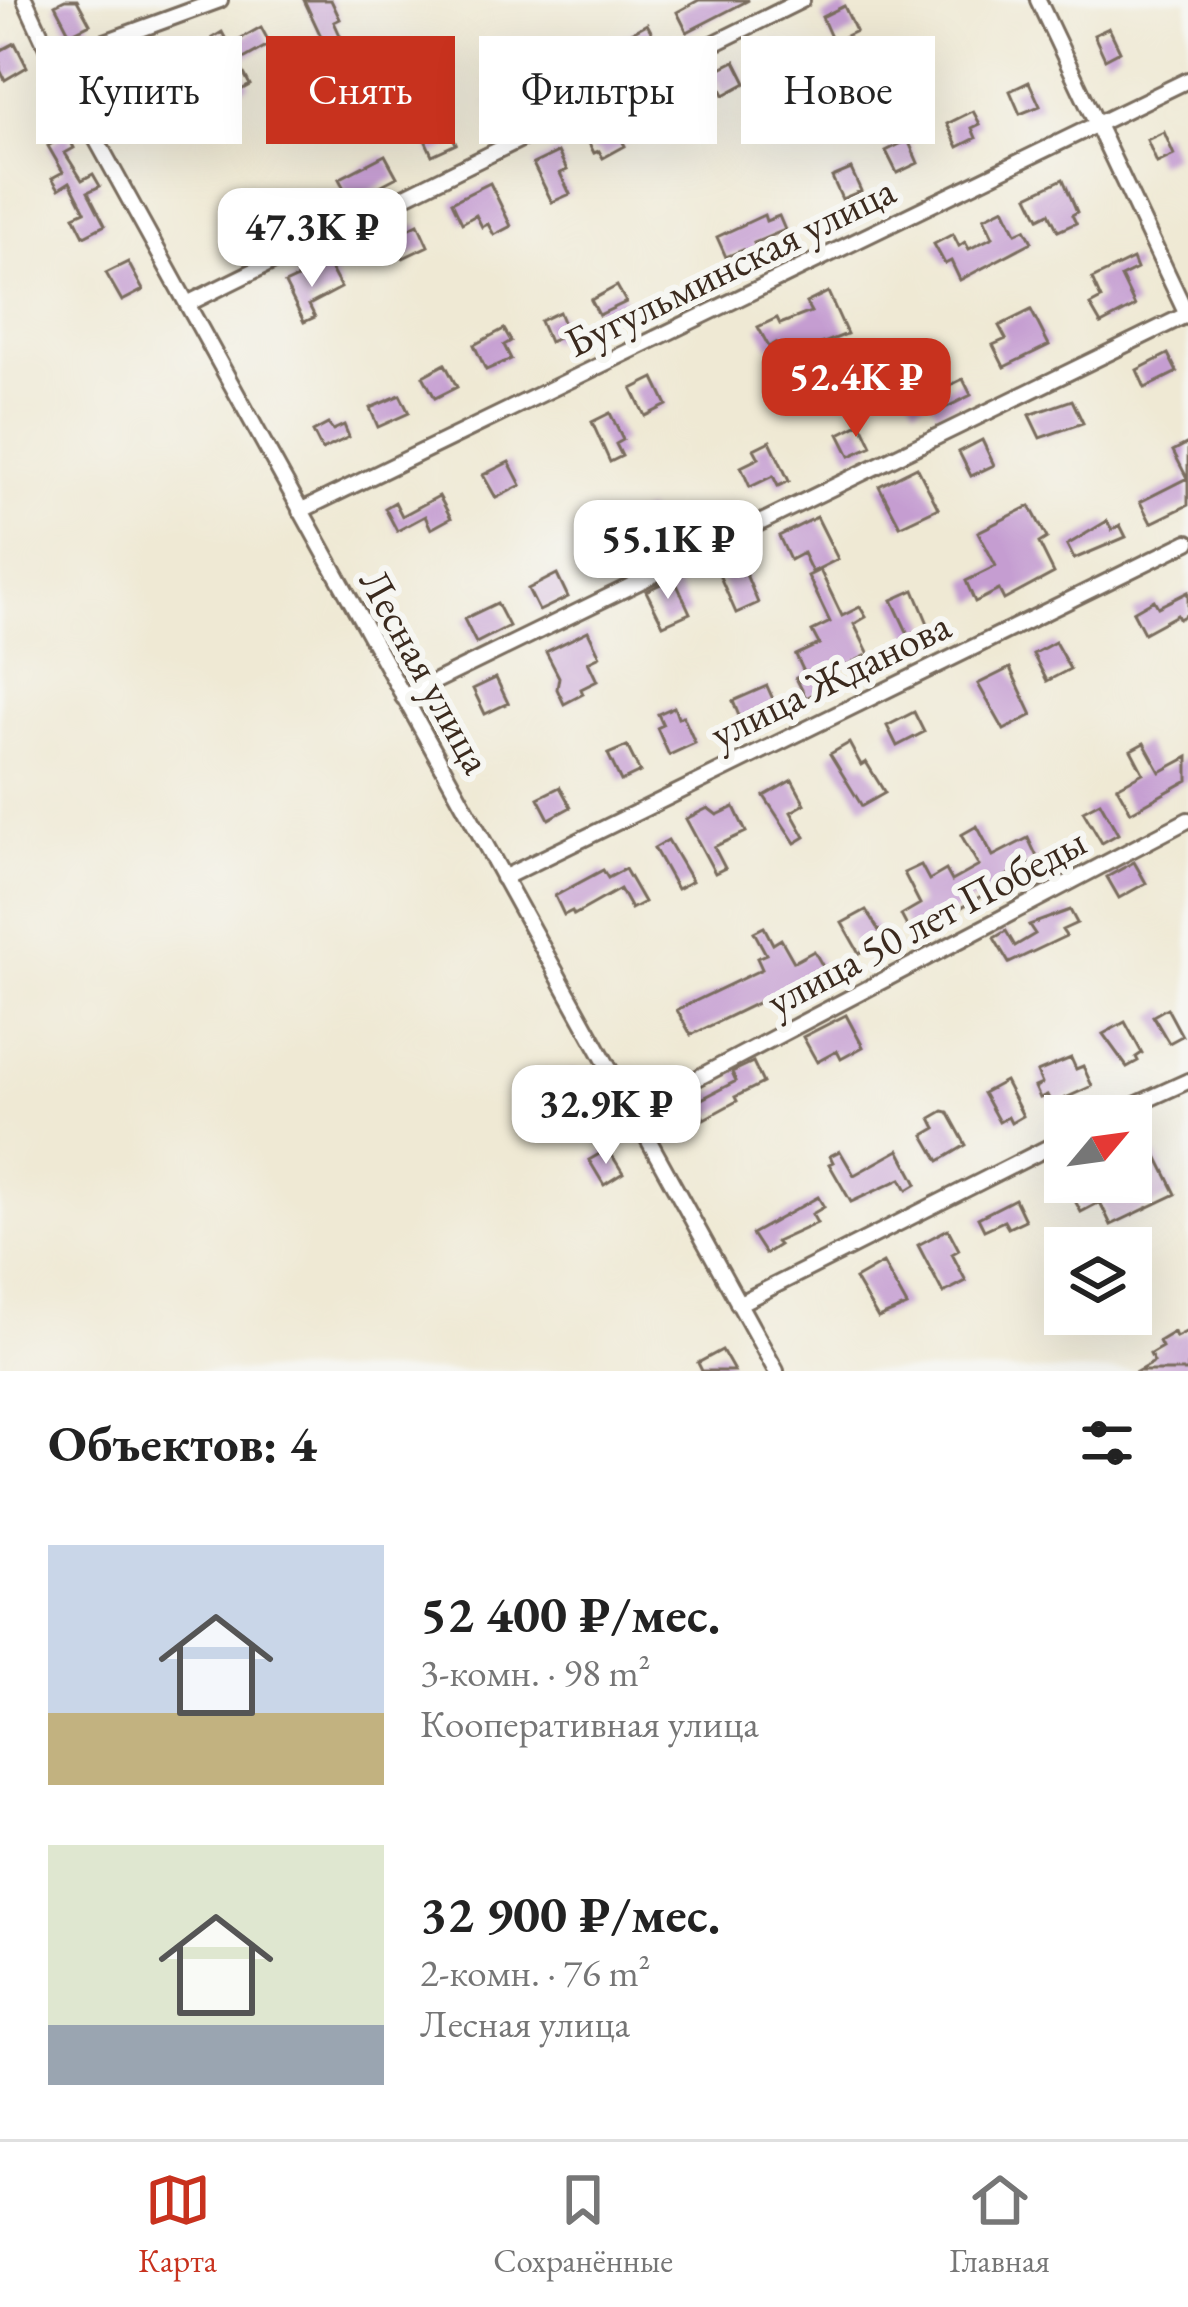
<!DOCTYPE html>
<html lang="ru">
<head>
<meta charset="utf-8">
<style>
	body { margin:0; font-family:"EB Garamond",serif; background:#f2f2f2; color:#222; height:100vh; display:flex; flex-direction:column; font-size:45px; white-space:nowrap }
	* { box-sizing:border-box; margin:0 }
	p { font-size:39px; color:#767676 }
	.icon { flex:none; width:66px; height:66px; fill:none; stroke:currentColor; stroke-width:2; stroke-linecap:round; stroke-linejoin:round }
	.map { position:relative; height:1371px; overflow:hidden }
	.panel { display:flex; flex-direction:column; background:#fff; flex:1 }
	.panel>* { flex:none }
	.top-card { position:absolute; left:36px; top:36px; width:1116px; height:108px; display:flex; gap:24px }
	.needle { width:78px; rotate:61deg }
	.buttons { position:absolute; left:1044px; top:1095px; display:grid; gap:24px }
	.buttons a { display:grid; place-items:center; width:108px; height:108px; border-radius:0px; background:#fff; box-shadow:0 12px 48px #0002; font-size:60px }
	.price { position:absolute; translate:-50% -102px; padding:0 27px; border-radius:24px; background:#fff; color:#222; font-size:39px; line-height:78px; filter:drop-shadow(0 3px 6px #0008) }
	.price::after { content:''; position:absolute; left:50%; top:72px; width:36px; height:27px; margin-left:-18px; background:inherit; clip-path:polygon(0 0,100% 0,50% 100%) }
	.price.on { background:#c8321e; color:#fff }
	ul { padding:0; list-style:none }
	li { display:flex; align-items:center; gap:36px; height:300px; padding:0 48px }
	li span { display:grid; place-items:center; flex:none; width:336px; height:240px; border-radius:0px; color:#555 }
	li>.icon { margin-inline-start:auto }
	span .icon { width:144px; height:144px; fill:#fffc; stroke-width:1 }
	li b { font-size:51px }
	h2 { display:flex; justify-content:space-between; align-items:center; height:144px; padding:0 48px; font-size:51px }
	.tag { padding:0 42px; border-radius:0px; background:#fff; box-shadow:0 12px 48px #0002; font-size:42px; line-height:108px }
	.tag.on { background:#c8321e; color:#fff }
	.tabs { display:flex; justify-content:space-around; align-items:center; height:168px; border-top:3px solid #e0e0e0; background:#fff; font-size:33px; color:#767676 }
	.tabs a { display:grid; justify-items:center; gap:6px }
	.tabs .on { color:#c8321e }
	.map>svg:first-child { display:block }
	.building { fill:#c59dd1 }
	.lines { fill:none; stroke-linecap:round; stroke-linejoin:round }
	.minor-casing { stroke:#7a6d5e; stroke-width:20 }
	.minor { stroke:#fff; stroke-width:14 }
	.labels { text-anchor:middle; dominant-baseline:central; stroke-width:12; stroke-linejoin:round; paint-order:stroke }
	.street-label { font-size:42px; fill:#3b2a1e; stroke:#f6f6f2 }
</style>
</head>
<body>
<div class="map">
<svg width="1188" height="1371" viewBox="0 0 1188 1371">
	<rect width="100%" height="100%" fill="#f6f6f2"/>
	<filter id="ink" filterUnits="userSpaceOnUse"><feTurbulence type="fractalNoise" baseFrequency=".00833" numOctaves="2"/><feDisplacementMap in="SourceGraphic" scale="24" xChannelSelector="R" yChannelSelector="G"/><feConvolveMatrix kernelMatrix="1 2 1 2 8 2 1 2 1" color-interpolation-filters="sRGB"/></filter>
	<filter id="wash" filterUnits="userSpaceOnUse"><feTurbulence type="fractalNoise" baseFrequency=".004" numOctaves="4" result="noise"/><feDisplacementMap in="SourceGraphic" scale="48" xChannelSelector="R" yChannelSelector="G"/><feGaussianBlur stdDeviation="2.7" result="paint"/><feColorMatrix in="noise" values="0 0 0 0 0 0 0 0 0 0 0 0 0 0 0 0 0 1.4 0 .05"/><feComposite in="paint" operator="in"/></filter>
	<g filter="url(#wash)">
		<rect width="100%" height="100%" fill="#efe9d4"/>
		<g id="blocks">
			<!-- building -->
			<path class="building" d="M65 0H77L90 24 70 34 55 5Z
				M304 0H331L340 19 334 22 348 53 332 60Z
				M699 0H749L687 32 677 12Z
				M844 6 856 31 833 42 822 17Z
				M647 24 660 48 636 61 623 37Z
				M261 27 270 44 238 62 250 85 239 91 230 73 213 82 200 58 218 49 212 38 222 32 229 45Z
				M1109 28 1120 51 1105 59 1094 35Z
				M780 41 790 64 767 75 756 52Z
				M15 43 27 67 5 80 0 70V51Z
				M590 59 598 78 570 91 561 72Z
				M735 61 746 83 724 95 713 72Z
				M690 81 702 105 667 121 656 97Z
				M1029 82 1040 106 1020 114 1010 91Z
				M513 89 521 103 513 108 516 115 499 123 488 102Z
				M973 111 980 124 972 128 976 138 958 147 947 124Z
				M612 121 625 146 603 158 599 151 594 153 588 141 593 138 590 133Z
				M446 122 456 144 432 155 422 133Z
				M1164 132 1174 155 1157 163 1147 140Z
				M67 134 74 148 65 153 82 180 93 174 100 186 88 192 105 225 84 236 74 216 85 211 70 182 59 189 52 178 63 172 48 146Z
				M908 140 918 163 897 173 886 151Z
				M558 152 567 170 560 173 570 194 552 202 533 164Z
				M385 155 397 177 357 198 354 191 347 194 339 179Z
				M851 169 861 191 842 199 832 177Z
				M1063 179 1077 212 1072 215 1076 223 1058 231 1049 213 1039 218 1028 196Z
				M490 183 511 226 494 235 488 224 482 227 476 215 462 223 452 202Z
				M1004 208 1016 233 1025 229 1032 242 960 280 951 261 945 264 934 244 953 234 959 246 965 242 969 249 993 237 984 218Z
				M266 211 282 241 268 248 263 239 236 254 227 236Z
				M764 215 766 221 779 216 785 230 754 243 758 252 746 258 743 250 726 257 717 237Z
				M418 224 428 246 403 258 393 236Z
				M1133 259 1137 269 1121 277 1135 306 1101 324 1090 305 1101 299 1092 279Z
				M128 262 143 290 122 301 106 273Z
				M328 264 341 288 309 305 315 317 304 322 285 284Z
				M617 286 626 302 599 315 591 300Z
				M828 292 847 334 783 359 776 343 769 347 758 327 777 318 780 324 811 312 806 303Z
				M1031 310 1049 345 1004 367 993 345 1006 339 999 326Z
				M559 312 568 334 549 342 540 321Z
				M504 329 511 341 504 345 511 359 486 370 474 345Z
				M1168 354 1177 372 1145 388 1137 370Z
				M445 364 457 387 435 398 423 376Z
				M924 375 934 393 963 379 971 395 937 412 930 399 915 407 904 386Z
				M654 378 667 405 645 416 632 389Z
				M400 395 409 413 378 427 370 408Z
				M1072 400 1083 423 1040 438 1029 415Z
				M610 413 623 440 616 444 622 456 610 462 592 422Z
				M861 423 872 446 850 456 839 434Z
				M328 424 333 430 344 425 349 437 322 450 313 432Z
				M982 440 994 465 971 476 959 452Z
				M770 441 789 481 778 486 773 476 750 487 741 467 759 458 754 449Z
				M1188 443V505L1151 523 1140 502 1187 478 1173 451Z
				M509 462 521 485 496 498 483 475Z
				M917 467 938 508 900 526 879 486Z
				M439 496 451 518 431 529 425 516 397 531 385 508 395 502 402 516Z
				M1030 506 1047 538 1039 543 1054 573 1004 600 999 590 975 602 966 581 996 566 978 532Z
				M646 509 666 547 644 559 624 521Z
				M817 517 838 559 812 572 803 553 790 560 779 536Z
				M1107 521 1112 530 1120 525 1126 537 1074 559 1067 545Z
				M737 553 758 603 736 613 714 563Z
				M820 570 842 616 860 607 866 617 854 624 869 654 819 679 821 690 806 698 796 678 805 674 796 655 819 644 812 631 830 622 808 576Z
				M557 574 568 597 539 611 528 589Z
				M674 578 690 613 663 625 646 591Z
				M914 590 929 626 909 636 892 600Z
				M1188 592V614L1179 619 1177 615 1144 633 1133 612 1154 600 1158 607Z
				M497 603 509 626 476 643 464 619Z
				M588 631 600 656 588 662 597 681 581 689 583 694 564 704 557 689 559 677 546 652Z
				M1055 642 1070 669 1047 681 1033 654Z
				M1010 668 1032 715 1004 730 978 684Z
				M496 678 508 703 485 714 473 689Z
				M767 686 776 706 741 721 733 701Z
				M674 707 678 718 683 716 695 743 669 755 657 728 663 725 658 714Z
				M914 712 924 732 897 746 887 726Z
				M849 743 861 765 866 762 885 793 862 806 830 754Z
				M1144 743 1160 772 1188 757V780L1131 812 1117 787 1143 773 1131 750Z
				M627 746 640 772 621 781 608 754Z
				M792 780 805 804 791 812 805 837 795 843 764 796Z
				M560 787 571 807 549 819 538 798Z
				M1100 802 1118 834 1102 843 1083 811Z
				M734 807 746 832 714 847 725 868 715 873 686 819 708 808 717 815Z
				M977 826 993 856 1028 838 1038 859 1004 877 1010 888 991 898 988 892 912 936 901 915 920 904 904 873 921 865 929 880 946 870 952 881 979 866 961 835Z
				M668 840 692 881 677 889 654 848Z
				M1134 862 1146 883 1119 898 1107 877Z
				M625 869 644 902 631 909 620 889 574 915 572 911 564 915 555 896 603 870 608 878Z
				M866 910 884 939 859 953 842 923Z
				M1070 910 1077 923 1062 930 1066 936 1009 963 994 938 1006 931 1015 946 1035 934 1029 925Z
				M764 927 773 944 781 939 794 962 814 951 825 970 691 1035 677 1010 762 969 757 958 766 954 754 932Z
				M1167 1008 1182 1036 1169 1043 1153 1016Z
				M846 1015 863 1047 841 1059 837 1051 817 1062 803 1037Z
				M1125 1022 1142 1053 1136 1057 1138 1061 1127 1067 1103 1034Z
				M1071 1058 1076 1069 1083 1066 1092 1086 1052 1104 1047 1095 1040 1098 1035 1087 1042 1084 1037 1072Z
				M753 1062 763 1083 735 1097 737 1101 704 1119 696 1102 736 1081 732 1072Z
				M574 1069 584 1086 560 1100 550 1082Z
				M1005 1081 1023 1116 1011 1123 1008 1117 999 1122 983 1093Z
				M943 1111 948 1112 966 1145 939 1161 924 1135 936 1128 931 1118Z
				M1146 1134 1176 1194 1111 1225 1100 1202 1081 1212 1065 1182H1092L1101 1199 1138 1181 1131 1166V1142Z
				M608 1149 623 1173 604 1185 589 1160Z
				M899 1150 917 1184 907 1190 901 1179 851 1202 829 1164 833 1162 830 1156 840 1151 854 1175Z
				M818 1197 824 1207 812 1214 817 1223 776 1242 779 1245 765 1254 752 1234Z
				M1015 1199 1025 1220 1008 1228 1004 1221 984 1230 978 1218Z
				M948 1229 959 1250 952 1254 966 1281 943 1293 918 1245Z
				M883 1263 907 1306 878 1318 855 1279Z
				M1188 1331V1371H1138L1154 1362 1150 1354 1162 1347 1159 1341 1174 1332 1176 1337Z
				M722 1350 734 1371H702L698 1363Z"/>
		</g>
	</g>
	<g filter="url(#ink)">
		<use href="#blocks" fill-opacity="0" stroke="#7a6d5e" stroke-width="3"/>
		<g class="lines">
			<defs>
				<path id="minor" d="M25 0 53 61 776 1371
					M1038 0 1188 317
					M53 61 220 0
					M187 304 802 0
					M300 511 1188 80
					M403 697 1188 314
					M503 878 1188 542
					M631 1113 1188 820
					M1111 1116 1188 1081
					M738 1304 1065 1139"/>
			</defs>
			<!-- minor casing -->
			<use href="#minor" class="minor-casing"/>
			<!-- minor -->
			<use href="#minor" class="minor"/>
		</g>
	</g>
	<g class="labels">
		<!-- street labels -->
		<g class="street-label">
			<text transform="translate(730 266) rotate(-26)">Бугульминская улица</text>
			<text transform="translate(426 671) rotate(61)">Лесная улица</text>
			<text transform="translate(830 679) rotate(-26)">улица Жданова</text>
			<text transform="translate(926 921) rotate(-28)">улица 50 лет Победы</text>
		</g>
	</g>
</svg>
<div class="buttons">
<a><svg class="needle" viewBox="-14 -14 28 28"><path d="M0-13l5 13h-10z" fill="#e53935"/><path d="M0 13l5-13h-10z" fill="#767676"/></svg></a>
<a><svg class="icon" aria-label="layers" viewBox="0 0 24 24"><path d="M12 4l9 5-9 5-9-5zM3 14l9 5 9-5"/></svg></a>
</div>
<b class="price" style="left:312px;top:290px">47.3K ₽</b>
<b class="price on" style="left:856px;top:440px">52.4K ₽</b>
<b class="price" style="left:668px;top:602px">55.1K ₽</b>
<b class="price" style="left:606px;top:1167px">32.9K ₽</b>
<div class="top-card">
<a class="tag">Купить</a>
<a class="tag on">Снять</a>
<a class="tag">Фильтры</a>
<a class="tag">Новое</a>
</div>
</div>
<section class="panel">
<h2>Объектов: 4<svg class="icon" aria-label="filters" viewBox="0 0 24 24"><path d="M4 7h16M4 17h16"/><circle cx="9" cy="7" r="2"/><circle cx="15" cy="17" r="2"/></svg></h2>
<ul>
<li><span style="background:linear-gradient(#c9d6e8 70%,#c2b280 0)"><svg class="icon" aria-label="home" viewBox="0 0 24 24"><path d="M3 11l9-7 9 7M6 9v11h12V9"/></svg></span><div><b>52 400 ₽/мес.</b><p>3-комн. · 98 m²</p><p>Кооперативная улица</p></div></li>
<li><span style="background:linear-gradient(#dfe7d0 75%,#9aa5b1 0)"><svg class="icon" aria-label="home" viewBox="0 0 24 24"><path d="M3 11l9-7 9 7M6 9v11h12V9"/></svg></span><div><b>32 900 ₽/мес.</b><p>2-комн. · 76 m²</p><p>Лесная улица</p></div></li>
</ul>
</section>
<nav class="tabs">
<a class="on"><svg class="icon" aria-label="map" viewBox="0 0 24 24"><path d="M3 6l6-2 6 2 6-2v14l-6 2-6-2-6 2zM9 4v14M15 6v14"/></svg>Карта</a>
<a><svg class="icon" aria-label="saved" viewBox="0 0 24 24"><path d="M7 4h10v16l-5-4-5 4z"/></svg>Сохранённые</a>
<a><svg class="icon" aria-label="home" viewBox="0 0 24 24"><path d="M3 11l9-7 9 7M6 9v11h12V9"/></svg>Главная</a>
</nav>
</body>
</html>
